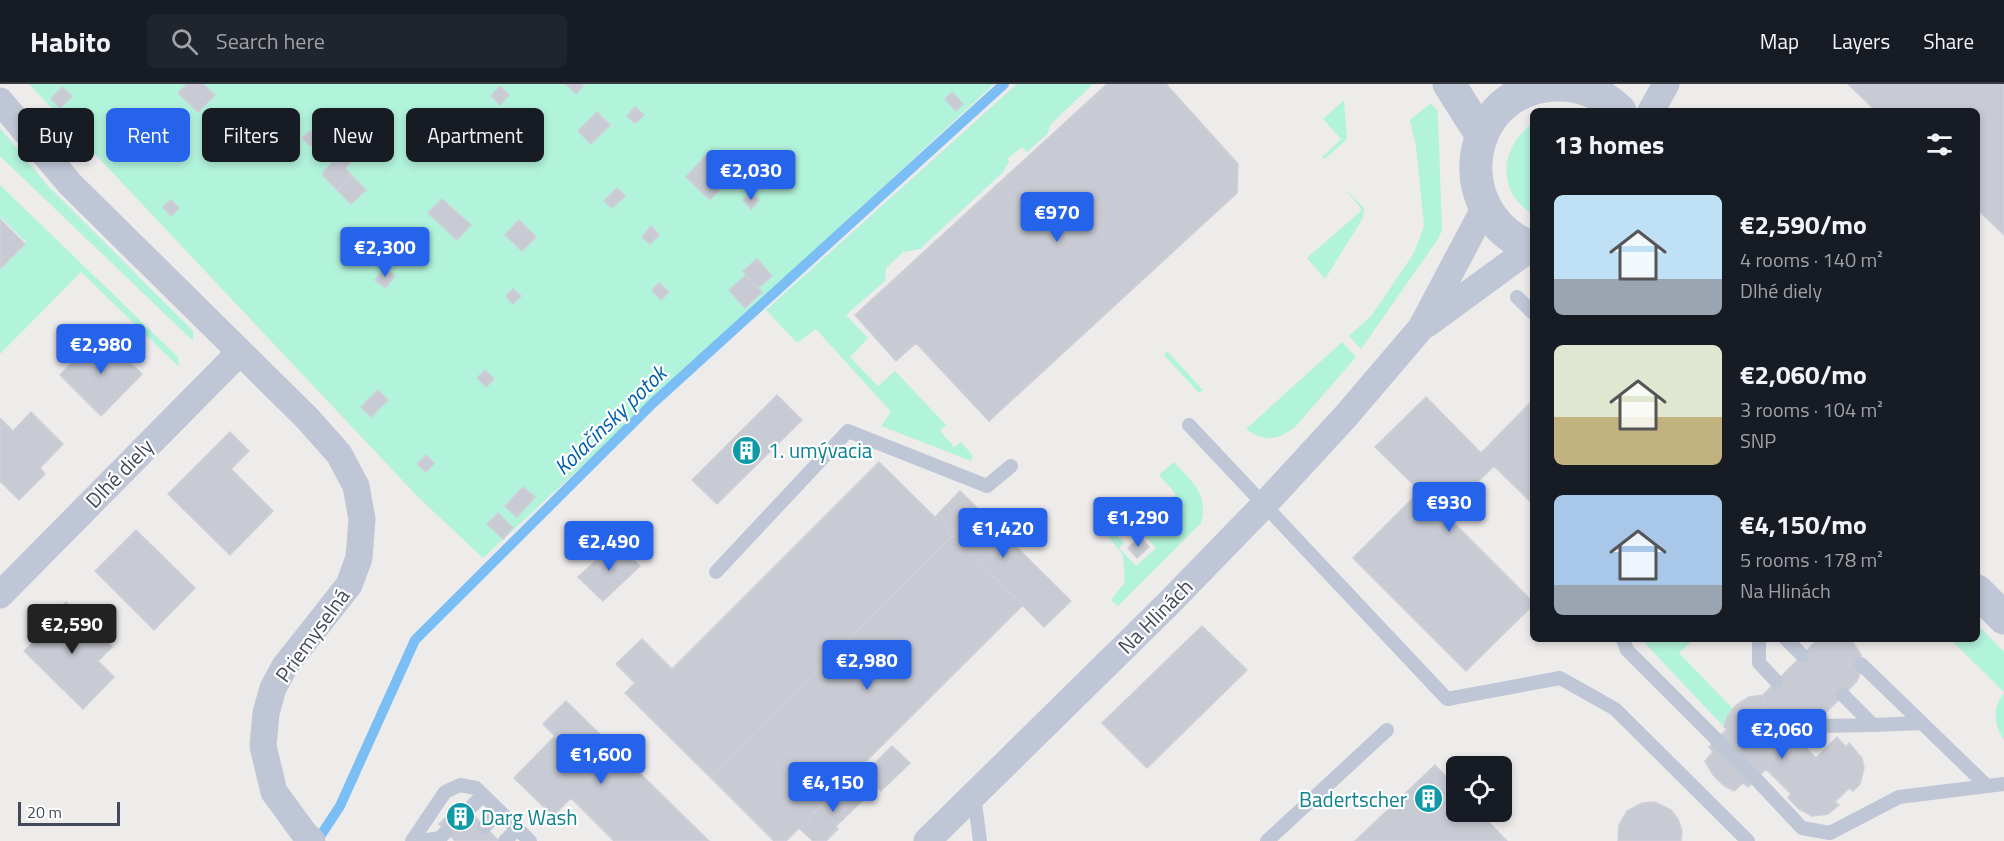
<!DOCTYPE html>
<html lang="en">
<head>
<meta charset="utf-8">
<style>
	body { margin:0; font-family:"Titillium Web",sans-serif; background:#20242c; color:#f1f3f6; height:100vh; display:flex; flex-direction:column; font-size:22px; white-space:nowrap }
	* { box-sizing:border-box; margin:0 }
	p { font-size:20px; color:#9ea1a6 }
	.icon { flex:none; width:33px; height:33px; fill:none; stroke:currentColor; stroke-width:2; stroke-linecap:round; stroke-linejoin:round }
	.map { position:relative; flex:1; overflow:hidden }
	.details { position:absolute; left:1530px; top:24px; width:450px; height:534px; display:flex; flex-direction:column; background:#171b24; border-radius:9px; box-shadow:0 3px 9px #0003 }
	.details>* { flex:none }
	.guide { position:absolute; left:18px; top:24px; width:570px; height:54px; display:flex; gap:12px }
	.controls { position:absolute; left:1446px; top:672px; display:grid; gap:12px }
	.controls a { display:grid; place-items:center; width:66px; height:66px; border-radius:9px; background:#171b24; box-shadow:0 3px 9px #0003; font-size:30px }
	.scale { position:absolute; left:18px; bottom:15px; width:102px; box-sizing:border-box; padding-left:6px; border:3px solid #42495a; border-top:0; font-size:16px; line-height:21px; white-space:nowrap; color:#42495a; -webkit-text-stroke:4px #fff; paint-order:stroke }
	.price { position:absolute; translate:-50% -51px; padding:0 14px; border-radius:6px; background:#2563eb; color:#fff; font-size:20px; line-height:39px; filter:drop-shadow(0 2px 3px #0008) }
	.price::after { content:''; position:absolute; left:50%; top:36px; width:18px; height:14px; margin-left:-9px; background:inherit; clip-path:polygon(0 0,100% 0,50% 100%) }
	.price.on { background:#222; color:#fff }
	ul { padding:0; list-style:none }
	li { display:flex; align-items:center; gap:18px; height:150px; padding:0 24px }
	li span { display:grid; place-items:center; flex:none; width:168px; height:120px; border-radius:9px; color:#555 }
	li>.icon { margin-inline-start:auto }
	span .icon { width:72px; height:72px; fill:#fffc; stroke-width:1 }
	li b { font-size:26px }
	h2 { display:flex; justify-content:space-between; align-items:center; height:72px; padding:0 24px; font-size:26px }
	.pill { padding:0 21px; border-radius:9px; background:#171b24; box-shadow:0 3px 9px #0003; font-size:21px; line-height:54px }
	.pill.on { background:#2563eb; color:#fff }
	header { display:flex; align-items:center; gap:36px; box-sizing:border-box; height:84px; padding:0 30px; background:#171b24; border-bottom:2px solid #363941 }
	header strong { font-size:28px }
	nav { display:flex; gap:33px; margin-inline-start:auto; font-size:21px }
	.search { width:420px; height:54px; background:#20242c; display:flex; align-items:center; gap:15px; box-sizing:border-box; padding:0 21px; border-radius:9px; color:#9ea1a6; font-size:22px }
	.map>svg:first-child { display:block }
	.green { fill:#b2f3db }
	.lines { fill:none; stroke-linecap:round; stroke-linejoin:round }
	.stream { stroke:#7abef5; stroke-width:10 }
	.building { fill:#c9cbd4; stroke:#cecfd8; stroke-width:1.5 }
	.service { stroke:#bfc6d5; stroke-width:14 }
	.minor { stroke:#bfc6d5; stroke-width:27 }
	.tertiary { stroke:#bfc6d5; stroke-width:33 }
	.labels { text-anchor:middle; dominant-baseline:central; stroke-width:4.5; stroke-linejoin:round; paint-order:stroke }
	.culture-label { font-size:21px; fill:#0d838f; stroke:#fff; text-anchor:start }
	.street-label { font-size:21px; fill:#42495a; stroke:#fff }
	.water-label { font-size:22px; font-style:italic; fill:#0060af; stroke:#fff }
</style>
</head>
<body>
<header>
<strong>Habito</strong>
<div class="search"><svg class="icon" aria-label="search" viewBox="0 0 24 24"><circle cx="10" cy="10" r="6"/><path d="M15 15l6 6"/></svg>Search here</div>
<nav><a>Map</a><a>Layers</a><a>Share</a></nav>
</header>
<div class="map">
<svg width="2004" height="757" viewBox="0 0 2004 757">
	<rect width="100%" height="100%" fill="#eeebeb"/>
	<!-- green -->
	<path class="green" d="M29 0H994L483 474 418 413Z
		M1017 0H1093L1050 41 1048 49 1027 68 1022 63 1007 75 1009 78 1002 89 920 165 903 168 886 184 885 197 846 231 868 254 850 273 878 302 895 287 946 341 940 347 954 363 961 358 973 372 971 377 881 342 891 328 816 245 797 259 766 226Z
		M1344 16 1347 55 1325 75 1322 73 1341 55 1323 35Z
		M1431 19 1437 26 1438 34 1442 146 1438 155 1361 265 1349 252 1372 231 1414 169 1424 142 1416 62 1410 36Z
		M1533 39V130C1495 108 1500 63 1533 39Z
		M0 44 47 101 193 247V257L0 72Z
		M0 101 178 273 179 283 81 188 0 270V185L26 158 0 133Z
		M1345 105 1364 124 1363 134 1325 195 1307 174 1362 126Z
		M1342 258 1356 273 1296 342C1279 356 1265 359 1246 345Z
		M1167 267 1203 306 1199 309 1164 271Z
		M1174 378C1192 398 1209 410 1201 439L1118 522 1111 516 1125 498 1123 471 1108 452 1107 441 1124 459 1119 464 1136 482 1156 464 1139 445 1176 410 1159 391Z
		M1977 540 2004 568V608L1950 555H1977Z
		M1641 555H1694L1679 569 1733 625 1726 633 1724 643Z
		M2004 609V656C1994 641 1992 624 2004 609Z"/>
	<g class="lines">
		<!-- stream -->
		<path class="stream" d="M317 757 340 722 415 556 652 320 1004 0"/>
	</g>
	<!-- building -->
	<path class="building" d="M187 0H203L215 11 198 28 178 9Z
		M566 0H581L583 2 576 10Z
		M1107 0H1166L1238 80 1237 109 989 337 916 259 896 277 855 231Z
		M1848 0H2004V151L1977 125V27H1876Z
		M500 2 509 11 500 21 491 12Z
		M62 3 72 12 60 24 51 15Z
		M952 8 963 20 956 27 945 15Z
		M635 23 644 31 635 39 627 32Z
		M597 28 610 41 591 60 578 47Z
		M310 47 317 54 310 62 302 54Z
		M113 60 121 68 114 75 106 67Z
		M711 66 726 78 714 90 725 99 710 116 686 93Z
		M342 67 352 77 345 84 352 92 337 106 322 90Z
		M352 92 366 106 351 120 337 106Z
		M617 104 625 112 612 124 604 117Z
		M751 109 759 116 751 125 743 116Z
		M442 115 471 141 457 156 428 129Z
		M171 116 179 124 171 132 163 123Z
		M0 135 25 160 0 185Z
		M519 136 536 153 522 167 505 151Z
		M651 142 659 151 650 160 642 153Z
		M757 175 772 192 758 204 743 187Z
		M386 184 395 192 385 204 375 196Z
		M746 191 762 208 745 224 729 206Z
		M659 199 669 208 661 216 652 206Z
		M513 205 521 212 513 220 506 212Z
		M100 250 142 290 101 332 60 291Z
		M485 286 494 295 486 303 477 294Z
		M378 306 388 316 371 333 361 323Z
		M777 311 802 336 717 420 692 396Z
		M1426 313 1481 369 1533 316V420L1494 382 1445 430 1533 518V521L1466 587 1353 474 1420 407 1375 363Z
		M31 328 63 360 40 384 45 390 19 416 0 397V334L13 347Z
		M230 348 249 367 231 385 273 427 230 471 168 410Z
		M426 371 434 379 426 388 417 380Z
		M879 378 953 451 710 693 625 609 635 599 616 580 642 555 672 585Z
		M523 403 535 413 517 433 505 422Z
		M960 407 1071 517 1044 543 935 433Z
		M498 429 513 444 503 455 487 440Z
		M136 446 195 504 154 546 95 487Z
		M953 451 1023 521 786 757H774L710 693Z
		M1140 453 1149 463 1137 474 1128 464Z
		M616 458 640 482 603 517 578 493Z
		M66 518 112 563 98 577 114 593 83 625 24 567 44 547 41 545Z
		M1202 542 1247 586 1147 684 1102 639Z
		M1818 555H1848L1852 557 1861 571V587L1857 597 1799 656 1764 622 1763 611Z
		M1763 611 1764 622 1816 674 1837 653 1846 663 1849 659 1862 674 1864 684 1860 700 1853 707 1849 704 1835 718 1839 721 1828 730 1812 732 1799 725 1788 714 1791 710 1766 685 1748 703 1743 699 1734 707 1724 702 1713 691 1705 677 1713 668 1709 663 1727 645 1724 643 1727 633 1736 621 1749 613Z
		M566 617 709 757H614L571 714 553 732 514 694 555 652 543 640Z
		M892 662 910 679 881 707 864 690Z
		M1435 681 1456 703V728H1479L1507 757H1355Z
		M847 695 866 713 836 742 838 745 826 757H813L799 744Z
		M461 718 499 757H455L439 740Z
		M1655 718 1671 726 1678 735 1682 747 1681 757H1618L1619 741 1627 727 1642 719Z"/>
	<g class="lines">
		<!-- service -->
		<path class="service" d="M1517 213 1533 229
			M1189 341 1447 615 1560 594 1615 625 1748 757
			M716 488 848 347 987 402 1011 382
			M1623 555 1627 566 1756 695 1802 744 1830 749 1899 713 2004 700
			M1759 555V579L1776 597
			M1786 555 1802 571
			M1861 580 1987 702
			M1843 611 1873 641 1922 639
			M1816 639 1820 642 1873 641
			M974 712 980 757
			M468 726 483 711
			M484 743 500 727
			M412 757 445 708 460 701 476 704 530 757
			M421 757 440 754 446 748
			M505 757 518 744
			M1267 757 1387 646"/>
		<!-- minor -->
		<path class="minor" d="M0 17 70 100 307 334 339 370 356 402 362 435 359 474 349 501 285 582 273 604 266 629 263 662 274 708 304 749 312 757
			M1651 27 1666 0
			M1427 240 1531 164
			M0 511 239 269
			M927 757 1167 521 1264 421 1345 333 1421 244 1484 125"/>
		<!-- tertiary -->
		<path class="tertiary" d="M1449 0 1482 52
			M1533 164C1444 130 1464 2 1558 1 1582 1 1603 10 1620 27
			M1977 507 2004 534"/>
	</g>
	<!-- icons -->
	<defs>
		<symbol id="building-disc" viewBox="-11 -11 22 22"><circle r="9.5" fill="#0f9aa8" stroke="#fff"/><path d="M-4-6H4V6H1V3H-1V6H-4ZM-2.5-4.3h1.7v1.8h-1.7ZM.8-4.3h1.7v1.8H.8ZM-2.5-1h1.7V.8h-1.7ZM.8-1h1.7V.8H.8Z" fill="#fff"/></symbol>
	</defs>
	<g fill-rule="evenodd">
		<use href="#building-disc" x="730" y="350" width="33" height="33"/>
		<use href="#building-disc" x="1412" y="698" width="33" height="33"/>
		<use href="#building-disc" x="444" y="716" width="33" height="33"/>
	</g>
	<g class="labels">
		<!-- culture labels -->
		<g class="culture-label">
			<text x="768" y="366">1. umývacia</text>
			<text x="1407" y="715" text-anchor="end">Badertscher</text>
			<text x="481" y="733">Darg Wash</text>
		</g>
		<!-- street labels -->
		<g class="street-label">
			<text transform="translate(119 389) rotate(-46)">Dlhé diely</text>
			<text transform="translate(1155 532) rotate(-45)">Na Hlinách</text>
			<text transform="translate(312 551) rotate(-54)">Priemyselná</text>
		</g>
		<!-- water labels -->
		<g class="water-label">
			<text transform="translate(610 336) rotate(-44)">Kolačínsky potok</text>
		</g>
	</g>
</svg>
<div class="controls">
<a><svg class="icon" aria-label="locate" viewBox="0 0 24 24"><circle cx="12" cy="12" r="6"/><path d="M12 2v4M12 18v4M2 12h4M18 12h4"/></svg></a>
</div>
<div class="scale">20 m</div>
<b class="price" style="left:751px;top:117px">€2,030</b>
<b class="price" style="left:1057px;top:159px">€970</b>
<b class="price" style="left:385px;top:194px">€2,300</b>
<b class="price" style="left:101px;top:291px">€2,980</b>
<b class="price" style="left:1449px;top:449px">€930</b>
<b class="price" style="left:1138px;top:464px">€1,290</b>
<b class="price" style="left:1003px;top:475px">€1,420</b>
<b class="price" style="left:609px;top:488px">€2,490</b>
<b class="price on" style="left:72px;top:571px">€2,590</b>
<b class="price" style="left:867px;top:607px">€2,980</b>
<b class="price" style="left:1782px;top:676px">€2,060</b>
<b class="price" style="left:601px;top:701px">€1,600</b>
<b class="price" style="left:833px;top:729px">€4,150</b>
<div class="guide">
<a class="pill">Buy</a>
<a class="pill on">Rent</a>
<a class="pill">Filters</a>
<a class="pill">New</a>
<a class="pill">Apartment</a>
</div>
<section class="details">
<h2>13 homes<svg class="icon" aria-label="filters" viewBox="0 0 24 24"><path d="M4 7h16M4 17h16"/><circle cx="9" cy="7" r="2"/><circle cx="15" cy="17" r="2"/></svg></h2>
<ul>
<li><span style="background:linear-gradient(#bfe0f5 70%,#9aa5b1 0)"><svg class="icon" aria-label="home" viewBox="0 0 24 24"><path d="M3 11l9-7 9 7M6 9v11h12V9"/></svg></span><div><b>€2,590/mo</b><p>4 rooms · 140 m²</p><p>Dlhé diely</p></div></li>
<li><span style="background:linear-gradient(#dfe7d0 60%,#c2b280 0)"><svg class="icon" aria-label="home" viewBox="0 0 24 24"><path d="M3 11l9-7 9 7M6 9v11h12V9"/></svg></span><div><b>€2,060/mo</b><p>3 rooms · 104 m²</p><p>SNP</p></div></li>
<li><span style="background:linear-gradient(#a9c7e8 75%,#9aa5b1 0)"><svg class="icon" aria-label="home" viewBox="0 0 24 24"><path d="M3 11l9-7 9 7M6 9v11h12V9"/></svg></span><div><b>€4,150/mo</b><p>5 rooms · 178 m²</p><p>Na Hlinách</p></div></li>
</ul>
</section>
</div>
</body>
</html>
